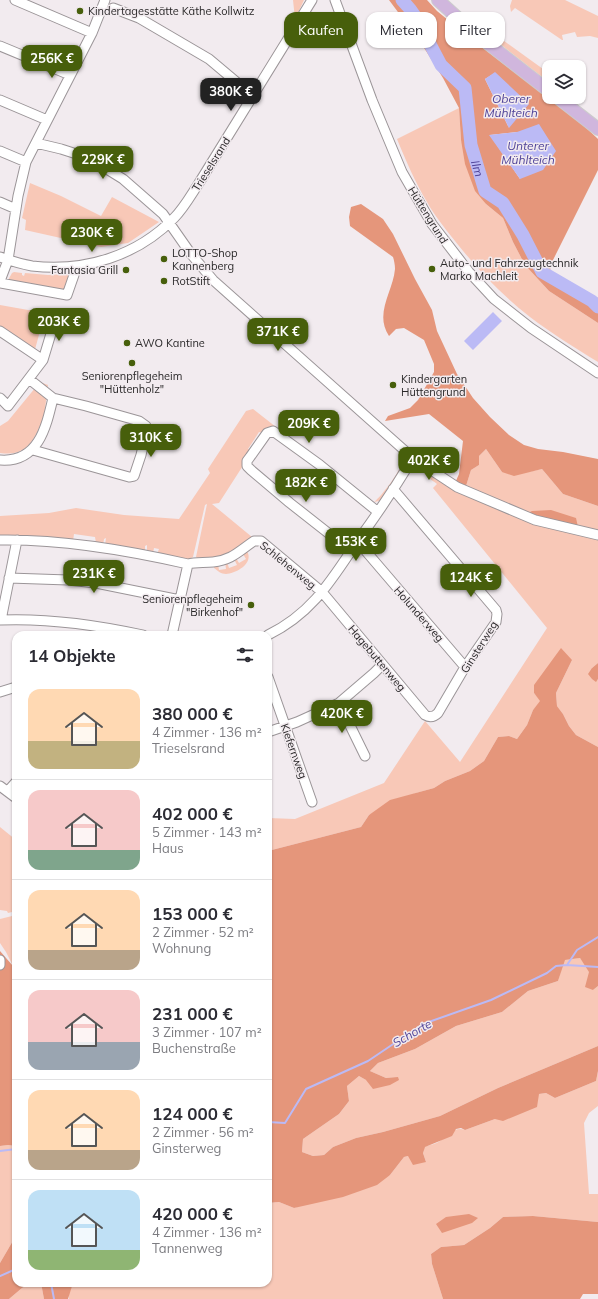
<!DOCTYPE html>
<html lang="de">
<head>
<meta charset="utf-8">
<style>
	body { margin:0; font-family:Mulish,sans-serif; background:#f2f2f3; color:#2b2b33; height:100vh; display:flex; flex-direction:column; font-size:15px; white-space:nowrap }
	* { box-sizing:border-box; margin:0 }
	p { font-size:13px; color:#7c7c81 }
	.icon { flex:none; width:22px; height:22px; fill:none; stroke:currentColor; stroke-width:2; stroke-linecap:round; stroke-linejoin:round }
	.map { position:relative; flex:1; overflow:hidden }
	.panel { position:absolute; left:12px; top:631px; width:260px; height:656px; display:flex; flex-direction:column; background:#fff; border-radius:12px; box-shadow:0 1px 3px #0004 }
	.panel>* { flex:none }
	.guide { position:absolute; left:284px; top:12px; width:254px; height:36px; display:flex; gap:8px }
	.tools { position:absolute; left:542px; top:60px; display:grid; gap:8px }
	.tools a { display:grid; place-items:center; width:44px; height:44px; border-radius:8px; background:#fff; box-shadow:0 1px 3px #0004; font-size:20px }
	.price { position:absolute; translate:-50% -34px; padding:0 9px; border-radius:8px; background:#475f0b; color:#fff; font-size:13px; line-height:26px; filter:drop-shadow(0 1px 2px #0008) }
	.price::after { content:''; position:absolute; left:50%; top:24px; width:12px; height:9px; margin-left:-6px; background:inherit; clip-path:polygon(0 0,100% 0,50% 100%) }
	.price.selected { background:#222; color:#fff }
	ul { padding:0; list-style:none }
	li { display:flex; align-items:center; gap:12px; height:100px; padding:0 16px }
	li+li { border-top:1px solid #e1e1e2 }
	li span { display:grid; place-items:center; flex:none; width:112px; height:80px; border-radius:12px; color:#555 }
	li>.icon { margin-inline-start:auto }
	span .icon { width:48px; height:48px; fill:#fffc; stroke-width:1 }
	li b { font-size:17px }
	h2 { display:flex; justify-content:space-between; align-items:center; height:48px; padding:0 16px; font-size:17px }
	.tag { padding:0 14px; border-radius:12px; background:#fff; box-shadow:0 1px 3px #0004; font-size:14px; line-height:36px }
	.tag.selected { background:#475f0b; color:#fff }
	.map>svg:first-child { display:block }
	.green { fill:#f8c8b7 }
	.forest { fill:#e5967b; fill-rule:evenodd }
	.water { fill:#bbbaf5 }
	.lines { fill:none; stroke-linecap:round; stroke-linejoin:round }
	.stream { stroke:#bbbaf5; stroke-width:2 }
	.river { stroke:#bbbaf5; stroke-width:13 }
	.minor-casing { stroke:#9b9598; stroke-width:11 }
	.major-casing { stroke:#cccbcc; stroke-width:14 }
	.minor { stroke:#fff; stroke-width:9 }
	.major { stroke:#d0b6dd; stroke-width:12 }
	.poi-dot { fill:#475f0b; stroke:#f2ebef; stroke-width:1.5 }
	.labels { text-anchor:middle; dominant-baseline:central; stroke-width:3; stroke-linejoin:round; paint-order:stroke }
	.poi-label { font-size:11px; fill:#2a2829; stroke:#f2ebef; text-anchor:start }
	.street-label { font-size:11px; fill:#2a2829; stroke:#f2ebef }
	.water-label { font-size:12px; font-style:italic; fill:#504499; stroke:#f2ebef }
</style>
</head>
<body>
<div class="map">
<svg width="598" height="1299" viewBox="0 0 598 1299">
	<rect width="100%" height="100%" fill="#f2ebef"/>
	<!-- green -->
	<path class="green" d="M293 0H304L295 19Z
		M512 0H565L598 16V38L590 36 577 37 575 32 562 35 563 40H562L515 8 511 12 510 6Z
		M501 19 504 20 493 33 543 69 546 64 549 67 546 80 481 29Z
		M459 108 461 140 486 204 503 218 513 242 525 265 549 291 598 323V362C575 348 551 333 530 317 503 296 480 272 459 246 448 232 436 218 427 202 415 182 406 161 397 139Z
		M30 183 61 196 101 216 112 197 159 222 128 243 101 247 25 230 26 220 22 218Z
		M14 272 22 273V275L24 276 25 273 48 275 70 274 65 291 7 282 12 273Z
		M0 305 45 313 34 353 0 330Z
		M40 382 48 385C46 395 46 406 44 416 43 421 40 425 38 430 30 448 20 456 0 453V426L8 421Z
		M253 409 276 427 264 433 259 432 248 449 252 450 246 461 219 503 212 504 252 537 225 556 199 559 196 557 207 504 205 505 193 557 187 560 157 554 159 549 154 548 153 553 147 552V545L145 546V552L105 545 106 538 104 539 103 545 96 543 95 537 74 534 73 541 0 538V516L49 513 76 508 124 515 179 519 210 473 208 469 246 411Z
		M486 449 502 472H528L542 469 563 494 598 506V532L528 513 466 486 471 470 479 465V456Z
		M404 458H405C404 470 389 487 383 497L379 501 374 502C382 496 402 469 404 458Z
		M426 470 452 486 598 539V663L592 668 596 681 598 679V747L576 735 569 726 563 714 557 706 556 693 572 660 534 693 541 701 533 710 527 725 517 739 509 736 498 737 484 761 470 771 445 781 434 788 416 793 369 815 361 827 268 851V818L295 819 384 783 425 721 460 762 547 628 433 488 437 484C432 480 425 477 426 470Z
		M247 551C254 563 237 573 226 574 221 574 218 571 214 568V565L218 564 219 570 226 569 225 562H227L229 568 237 565 234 559 236 558 239 563 246 559 243 554Z
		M0 827 16 840V911L8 913 7 911 0 910Z
		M16 915V1003L15 1002 13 966 6 952 0 943V919Z
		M580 958 590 972 593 990 598 986V1046L498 1088 440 1116 383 1132 356 1138 333 1147 324 1155 313 1156 302 1152 303 1139 339 1114 349 1101 347 1086 359 1076 366 1080 398 1077 386 1078 370 1071 378 1063 415 1049 456 1026 502 1012 528 991 558 981 564 960Z
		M598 1071V1106L589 1113 584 1123 589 1194H598V1222L533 1216 503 1217 490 1228 464 1245 441 1247 431 1254 432 1264 443 1299H69V1293L73 1283H268V1203L279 1202 294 1208 390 1175 404 1157 408 1156 426 1162 423 1153 424 1147C429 1145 436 1144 440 1141 449 1136 454 1126 465 1130L495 1119 539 1094 546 1093 555 1098 596 1081Z
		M8 1145 16 1146V1238L14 1239 0 1263V1146Z
		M30 1283H41L44 1299H9L22 1288Z"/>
	<!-- forest -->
	<path class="forest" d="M389 0H427L437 11 470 38 581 123 598 139V170L551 264 550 271 598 298V323L549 291 525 265 513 242 503 218 486 204 475 191 465 164 461 140 459 108 443 78 421 43ZM495 73 509 128 485 79ZM517 132 520 179 490 135Z
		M361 204 383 219 393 234 415 279 432 310 437 331 457 374 473 398 490 417 509 435 524 445 538 449 563 452 598 459V506L563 494 542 469 514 476 502 472 486 449 479 456V465L471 470 466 486 455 483 459 474 463 441 429 414 385 421 388 416 410 408 418 400 434 372V364L424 340 404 328 396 329 389 336C374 313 393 292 395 269 395 265 394 260 393 257L350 226 349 217 351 207Z
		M551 510 576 518 578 527 549 520 528 513 532 511Z
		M561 648 572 660 556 693 557 706 563 714 569 726 576 735 598 747V986L593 990 585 987 589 972 580 958 565 960 558 981 528 991 502 1012 456 1026 415 1049 378 1063 370 1071 386 1078 398 1077 399 1080 390 1085 373 1089 366 1080 359 1076 347 1086 349 1101 339 1114 303 1139 302 1152 313 1156 324 1155 333 1147 356 1138 383 1132 440 1116 498 1088 598 1046V1071L596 1081 555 1098 546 1093 539 1094 537 1107 503 1121 495 1119 465 1130 461 1128 456 1129 452 1136 425 1147 423 1153 426 1162 413 1165 408 1156 404 1157 390 1175 377 1185 343 1197 294 1208 279 1202 268 1203V851L361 827 369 815 390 800 434 788 445 781 470 771 484 761 498 737 509 736 517 739 527 725 533 710 540 701 534 693V685Z
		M598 663V679L596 682 592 679 588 674 592 668Z
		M0 951 13 966 15 1002 16 1003V1146L8 1145 0 1146Z
		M469 1214 478 1218 472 1223 442 1233 436 1224 446 1217Z
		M533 1216 598 1222V1294H583L580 1299H443L432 1264 431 1254 441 1247 464 1245 490 1228 503 1217Z
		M16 1238V1283H30L22 1288 9 1299H0V1263L14 1239Z
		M41 1283H73L68 1299H44Z"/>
	<!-- water -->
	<path class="water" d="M495 72 529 104 509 128 485 79Z
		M539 124 556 151 543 170 520 179 489 135 517 132Z
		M493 312 502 321 473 350 464 341Z"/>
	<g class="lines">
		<!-- stream -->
		<path class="stream" d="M567 965 577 950 598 937
			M268 1122 285 1123 306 1089 368 1061 423 1024 491 1000 547 973 556 966 567 965 598 967
			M0 1151 16 1149
			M0 1276 16 1269
			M51 1283 54 1299"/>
		<!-- river -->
		<path class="river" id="s1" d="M402 0 410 9 422 26 431 46 441 65 465 88 471 145 485 191 503 203 523 235 542 272 592 301 598 307"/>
		<defs>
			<path id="minor" d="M15 0 92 33
				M335 0 372 100 402 172 432 224 469 272 494 299 531 328 598 373
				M113 8 139 18 209 59 253 96
				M0 46 70 75
				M0 100 47 120
				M36 143 61 149 89 158 123 179 163 214 191 254 213 280 413 458 457 487 535 520 598 535
				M0 151 26 162
				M0 202 16 209
				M0 257C11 261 21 264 32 266 85 272 137 256 174 218 184 208 191 195 199 183L312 0
				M0 281 8 260 18 196 26 162 92 33 105 0
				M0 283 67 295 74 275V267
				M0 331 43 360
				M29 379 53 398 86 406 139 421 146 426 147 429 141 455 134 476 129 477 33 450
				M0 398 8 406 43 360 56 317
				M0 460C38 463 46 428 53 398
				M0 540C62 539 127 550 188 564
				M357 543 364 549 465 667
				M351 551 290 503 251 470 247 466V461L250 457 267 433 273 431 320 465 378 512
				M188 564C196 562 204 563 213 562 232 560 239 551 254 541H261L322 592 425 715C430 718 434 717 438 713L465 667 496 622 497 614 496 610 393 489
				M9 578 68 580 96 583 180 600
				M0 620C48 618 97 625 143 635
				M1 620 17 540
				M172 635 188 564
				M268 635C313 613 332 579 359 539 378 513 396 486 413 458
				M268 677 312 802
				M0 692 16 687
				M339 703 365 756
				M268 732 297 722 339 703 374 673 382 665
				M0 786 16 798
				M8 791 16 782
				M0 960V965"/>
			<path id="major" d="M438 0 472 31 549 91
				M557 97 598 129"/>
		</defs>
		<!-- minor casing -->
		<use href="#minor" class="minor-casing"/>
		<!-- major casing -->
		<use href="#major" class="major-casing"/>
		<!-- minor -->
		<use href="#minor" class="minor"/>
		<!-- major -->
		<use href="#major" class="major"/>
	</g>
	<!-- markers -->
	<g class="poi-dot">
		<circle cx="80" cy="11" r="4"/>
		<circle cx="164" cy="259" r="4"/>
		<circle cx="432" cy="269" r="4"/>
		<circle cx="126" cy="270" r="4"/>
		<circle cx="164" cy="281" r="4"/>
		<circle cx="127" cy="343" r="4"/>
		<circle cx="132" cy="363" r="4"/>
		<circle cx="393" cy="385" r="4"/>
		<circle cx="251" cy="605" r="4"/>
	</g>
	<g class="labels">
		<!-- poi labels -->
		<g class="poi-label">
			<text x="88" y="11">Kindertagesstätte Käthe Kollwitz</text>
			<text x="172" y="253">LOTTO-Shop<tspan x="172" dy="13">Kannenberg</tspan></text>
			<text x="440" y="263">Auto- und Fahrzeugtechnik<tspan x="440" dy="13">Marko Machleit</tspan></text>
			<text x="118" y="270" text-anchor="end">Fantasia Grill</text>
			<text x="172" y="281">RotStift</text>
			<text x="135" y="343">AWO Kantine</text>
			<text x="132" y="376" text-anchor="middle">Seniorenpflegeheim<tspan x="132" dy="13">"Hüttenholz"</tspan></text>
			<text x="401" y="379">Kindergarten<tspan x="401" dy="13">Hüttengrund</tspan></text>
			<text x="243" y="599" text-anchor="end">Seniorenpflegeheim<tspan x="243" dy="13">"Birkenhof"</tspan></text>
		</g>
		<!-- street labels -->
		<g class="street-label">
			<text transform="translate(211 164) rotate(-58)">Trieselsrand</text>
			<text transform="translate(428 215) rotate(58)">Hüttengrund</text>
			<text transform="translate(288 565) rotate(39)">Schlehenweg</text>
			<text transform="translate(419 614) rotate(49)">Holunderweg</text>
			<text transform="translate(479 647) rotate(-58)">Ginsterweg</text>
			<text transform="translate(377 658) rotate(50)">Hagebuttenweg</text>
			<text transform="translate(294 751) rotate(70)">Kiefernweg</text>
		</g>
		<!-- water labels -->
		<g class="water-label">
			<text x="511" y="98">Oberer<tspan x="511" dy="14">Mühlteich</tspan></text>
			<text x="528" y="145">Unterer<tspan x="528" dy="14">Mühlteich</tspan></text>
			<text stroke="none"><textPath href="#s1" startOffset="191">Ilm</textPath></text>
			<text transform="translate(412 1033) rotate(-30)">Schorte</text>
		</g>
	</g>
</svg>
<div class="tools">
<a><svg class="icon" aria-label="layers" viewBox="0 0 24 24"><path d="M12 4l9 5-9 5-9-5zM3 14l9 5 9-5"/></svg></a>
</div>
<b class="price" style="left:52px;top:79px">256K €</b>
<b class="price selected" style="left:231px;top:112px">380K €</b>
<b class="price" style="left:103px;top:180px">229K €</b>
<b class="price" style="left:92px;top:253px">230K €</b>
<b class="price" style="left:59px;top:342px">203K €</b>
<b class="price" style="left:278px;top:352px">371K €</b>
<b class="price" style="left:309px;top:444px">209K €</b>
<b class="price" style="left:151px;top:458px">310K €</b>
<b class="price" style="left:429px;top:481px">402K €</b>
<b class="price" style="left:306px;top:503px">182K €</b>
<b class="price" style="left:356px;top:562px">153K €</b>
<b class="price" style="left:94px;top:594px">231K €</b>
<b class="price" style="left:471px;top:598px">124K €</b>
<b class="price" style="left:342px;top:734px">420K €</b>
<div class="guide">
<a class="tag selected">Kaufen</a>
<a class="tag">Mieten</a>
<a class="tag">Filter</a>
</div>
<section class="panel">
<h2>14 Objekte<svg class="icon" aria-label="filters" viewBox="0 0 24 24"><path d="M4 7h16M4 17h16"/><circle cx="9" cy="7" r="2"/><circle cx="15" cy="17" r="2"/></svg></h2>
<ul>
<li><span style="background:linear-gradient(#ffd9b3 65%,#c2b280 0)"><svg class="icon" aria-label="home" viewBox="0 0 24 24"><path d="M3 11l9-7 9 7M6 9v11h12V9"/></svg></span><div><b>380 000 €</b><p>4 Zimmer · 136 m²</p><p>Trieselsrand</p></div></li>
<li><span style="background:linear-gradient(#f6c9c9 75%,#7fa58c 0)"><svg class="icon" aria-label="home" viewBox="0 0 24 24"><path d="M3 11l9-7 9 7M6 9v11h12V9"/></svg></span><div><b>402 000 €</b><p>5 Zimmer · 143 m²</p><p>Haus</p></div></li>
<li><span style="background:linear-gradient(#ffd9b3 75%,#b9a48a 0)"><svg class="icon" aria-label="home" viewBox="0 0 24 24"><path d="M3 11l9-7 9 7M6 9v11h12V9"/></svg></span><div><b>153 000 €</b><p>2 Zimmer · 52 m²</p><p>Wohnung</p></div></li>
<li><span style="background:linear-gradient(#f6c9c9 65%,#9aa5b1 0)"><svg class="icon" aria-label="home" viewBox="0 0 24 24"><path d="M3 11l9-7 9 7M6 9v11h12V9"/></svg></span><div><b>231 000 €</b><p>3 Zimmer · 107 m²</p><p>Buchenstraße</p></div></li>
<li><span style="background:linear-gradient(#ffd9b3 75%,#b9a48a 0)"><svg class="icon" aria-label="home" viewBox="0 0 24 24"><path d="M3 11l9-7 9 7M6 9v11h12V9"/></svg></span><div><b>124 000 €</b><p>2 Zimmer · 56 m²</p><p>Ginsterweg</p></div></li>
<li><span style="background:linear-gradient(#bfe0f5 75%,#8fb573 0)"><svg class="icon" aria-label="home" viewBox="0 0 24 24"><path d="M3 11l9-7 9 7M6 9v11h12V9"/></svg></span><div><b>420 000 €</b><p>4 Zimmer · 136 m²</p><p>Tannenweg</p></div></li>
</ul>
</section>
</div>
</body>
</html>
